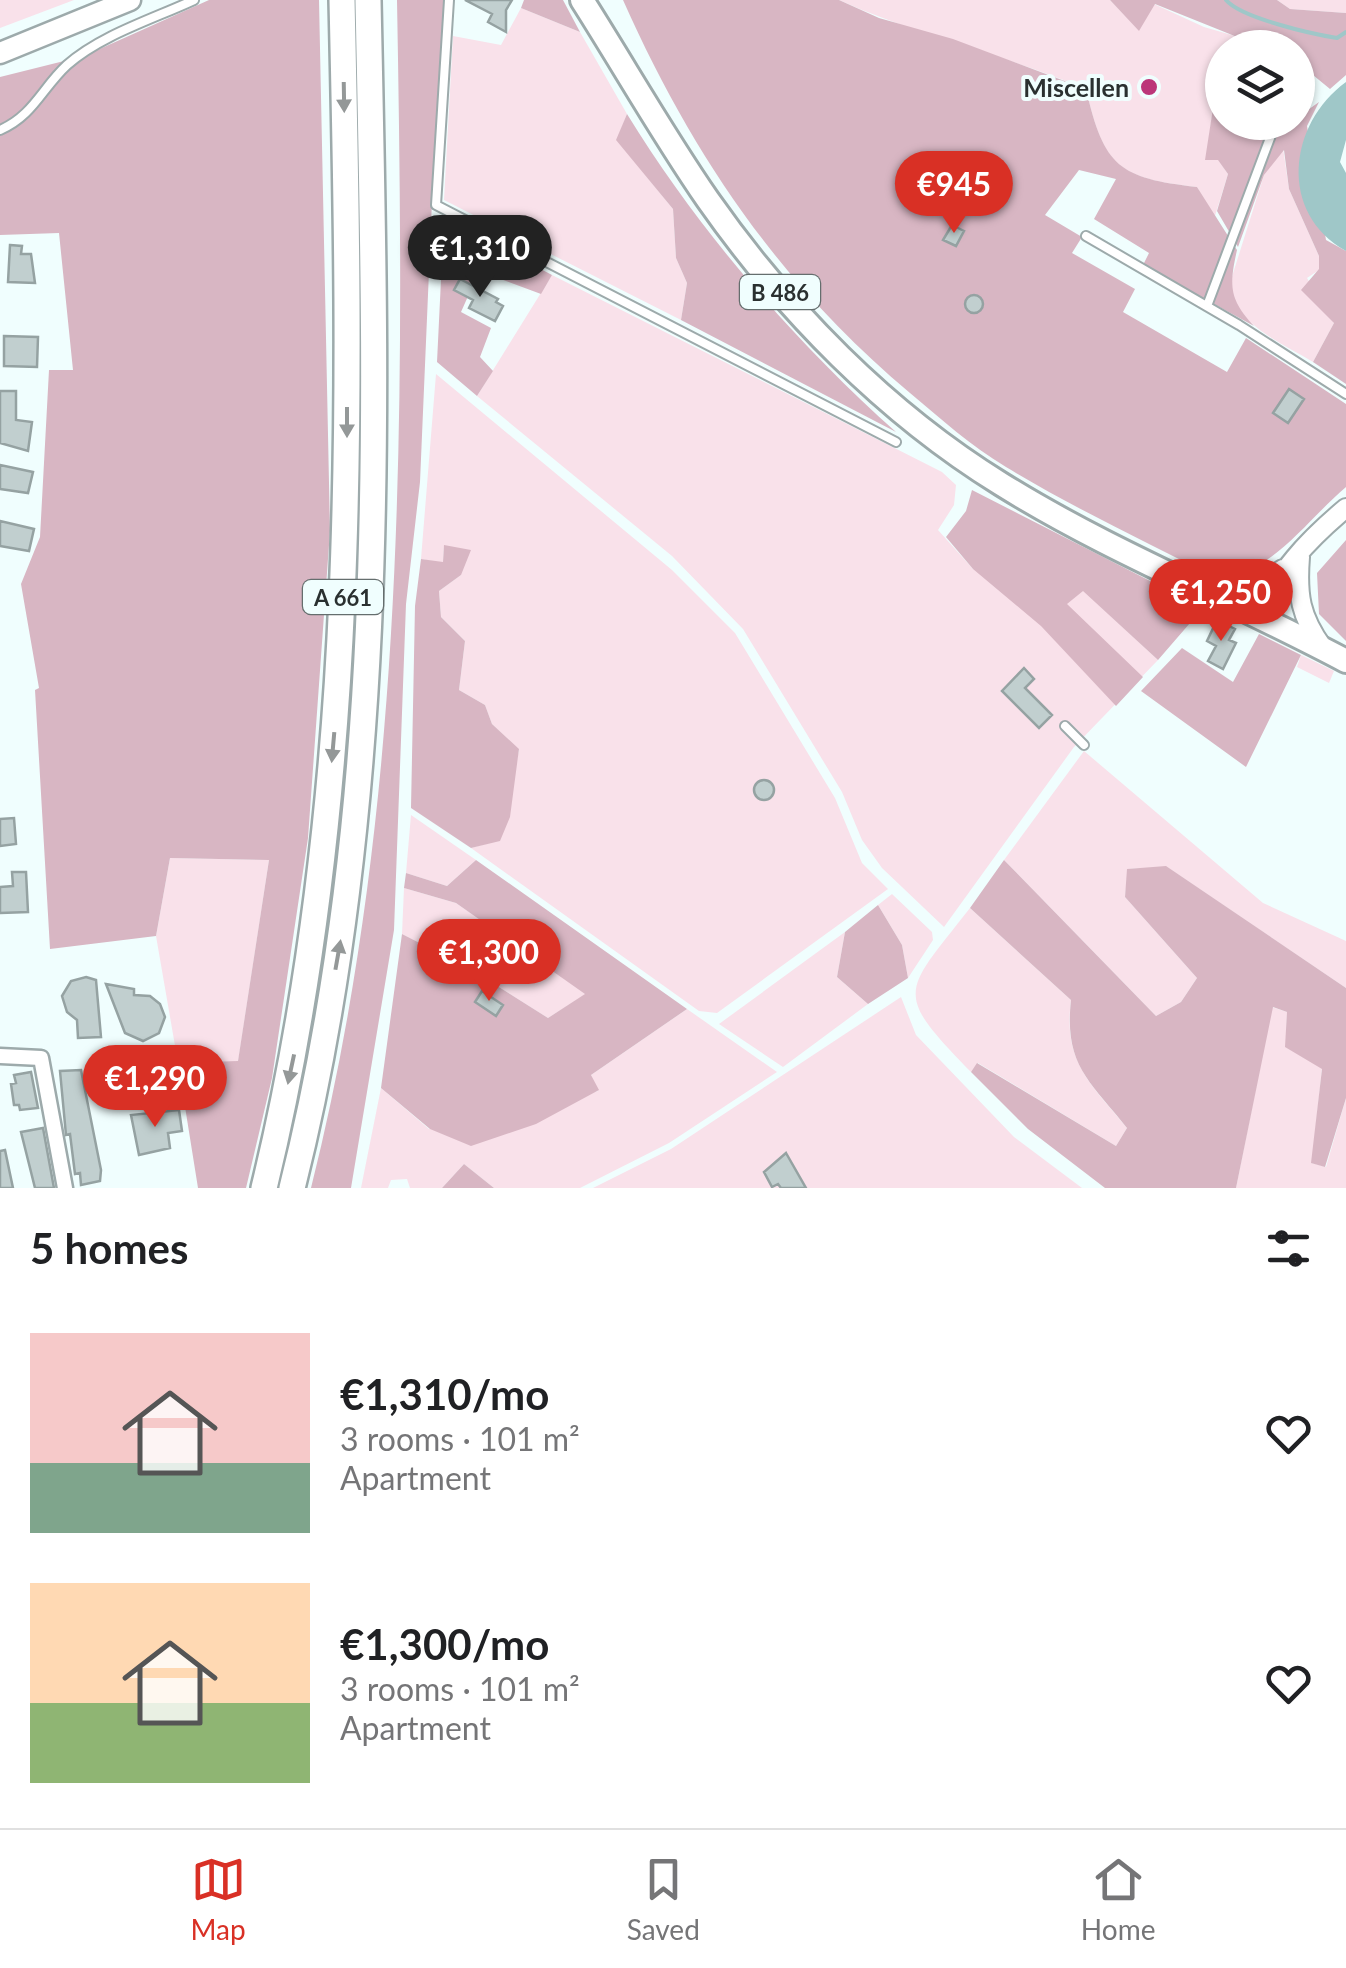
<!DOCTYPE html>
<html lang="en">
<head>
<meta charset="utf-8">
<style>
	body { margin:0; font-family:Lato,sans-serif; background:#f6f6f6; color:#202124; height:100vh; display:flex; flex-direction:column; font-size:38px; white-space:nowrap }
	* { box-sizing:border-box; margin:0 }
	p { font-size:32px; color:#757577 }
	.icon { flex:none; width:55px; height:55px; fill:none; stroke:currentColor; stroke-width:2; stroke-linecap:round; stroke-linejoin:round }
	.map { position:relative; height:1188px; overflow:hidden }
	.side { display:flex; flex-direction:column; background:#fff; flex:1 }
	.side>* { flex:none }
	.buttons { position:absolute; left:1205px; top:30px; display:grid; gap:20px }
	.buttons a { display:grid; place-items:center; width:110px; height:110px; border-radius:50%; background:#fff; box-shadow:0 2px 8px #0004; font-size:50px }
	.price { position:absolute; translate:-50% -85px; padding:0 22px; border-radius:35px; background:#d93025; color:#fff; font-size:32px; line-height:65px; filter:drop-shadow(0 2px 5px #0008) }
	.price::after { content:''; position:absolute; left:50%; top:60px; width:30px; height:22px; margin-left:-15px; background:inherit; clip-path:polygon(0 0,100% 0,50% 100%) }
	.price.active { background:#222; color:#fff }
	ul { padding:0; list-style:none }
	li { display:flex; align-items:center; gap:30px; height:250px; padding:0 30px }
	li span { display:grid; place-items:center; flex:none; width:280px; height:200px; border-radius:0px; color:#555 }
	li>.icon { margin-inline-start:auto }
	span .icon { width:120px; height:120px; fill:#fffc; stroke-width:1 }
	li b { font-size:42px }
	h2 { display:flex; justify-content:space-between; align-items:center; height:120px; padding:0 30px; font-size:42px }
	.tab-bar { display:flex; justify-content:space-around; align-items:center; height:140px; border-top:2px solid #e0e0e0; background:#fff; font-size:28px; color:#757577 }
	.tab-bar a { display:grid; justify-items:center; gap:5px }
	.tab-bar .active { color:#d93025 }
	.map>svg:first-child { display:block }
	.green { fill:#f9e1ea }
	.forest { fill:#d8b6c3 }
	.water { fill:#9fc7c8 }
	.lines { fill:none; stroke-linecap:round; stroke-linejoin:round }
	.stream { stroke:#9fc7c8; stroke-width:4 }
	.building { fill:#c1cfcf; stroke:#95a2a2; stroke-width:2.5 }
	.service-casing { stroke:#9daaab; stroke-width:12 }
	.minor-casing { stroke:#9daaab; stroke-width:19 }
	.tertiary-casing { stroke:#9daaab; stroke-width:22 }
	.secondary-casing { stroke:#9daaab; stroke-width:25 }
	.primary-casing { stroke:#9daaab; stroke-width:28 }
	.motorway-casing { stroke:#9daaab; stroke-width:30 }
	.service { stroke:#fff; stroke-width:8 }
	.minor { stroke:#fff; stroke-width:14 }
	.tertiary { stroke:#fff; stroke-width:18 }
	.secondary { stroke:#fff; stroke-width:20 }
	.primary { stroke:#fff; stroke-width:22 }
	.motorway { stroke:#fff; stroke-width:25 }
	.oneway { fill:#949898 }
	.poi-dot { fill:#bc3679; stroke:#f0fefe; stroke-width:4 }
	.labels { text-anchor:middle; dominant-baseline:central; stroke-width:8; stroke-linejoin:round; paint-order:stroke }
	.shield { fill:#f0fefe; stroke:#656e6e; stroke-width:2.5 }
	.shield-label { font-size:22px; font-weight:bold; fill:#2a3030 }
	.poi-label { font-size:25px; font-weight:bold; fill:#2a3030; stroke:#f0fefe; text-anchor:end }
</style>
</head>
<body>
<div class="map">
<svg width="1346" height="1188" viewBox="0 0 1346 1188">
	<rect width="100%" height="100%" fill="#f0fefe"/>
	<!-- green -->
	<path class="green" d="M0 0H74L0 28Z
		M839 0H1110L1139 30 1154 4 1204 27 1256 42 1262 47 1222 48V100L1213 108 1206 160 1218 159 1228 174 1214 219 1197 187C1118 178 1104 167 1086 89 1005 55 919 36 839 0Z
		M1277 0H1346V13L1290 9Z
		M521 8 580 32 627 114 617 140 673 209 676 258 687 283 681 320 444 200 453 36 501 45Z
		M1283 148 1289 189 1319 256V270L1307 278 1334 323 1313 362C1280 342 1238 326 1229 286L1264 175Z
		M552 275 942 472 956 485 954 505 938 530 973 569 1083 590 1158 660 1074 747 944 927 882 868 862 840 842 792 743 629 672 556 477 396Z
		M436 374 672 570 735 633 835 798 862 863 888 889 717 1013 699 1011 471 848 500 840 519 750 492 724 485 705 459 690 465 641 441 617 439 591 461 575 444 546 443 563 421 559Z
		M1301 655 1334 671 1329 683 1297 667Z
		M1084 751 1263 903 1346 941V988L1167 867 1128 869 1125 897 1197 978 1181 1002 1156 1016 1004 860Z
		M411 815 476 860 447 886 406 873Z
		M170 858 269 860 238 1062 178 1063 156 936Z
		M404 888 456 903 586 994 548 1018 467 967 402 934Z
		M892 894 932 932 933 940 908 978 902 945 878 905Z
		M970 908 1071 1000C1063 1062 1090 1083 1127 1128L1116 1146 978 1063 971 1072C892 991 903 994 970 908Z
		M845 932 837 977 868 1004 783 1067 719 1024Z
		M901 997 916 1035 1014 1137 1082 1188H593L671 1149Z
		M1272 1007 1287 1012 1286 1047 1322 1068 1312 1163 1326 1167 1346 1098V1188H1236Z
		M687 1009 777 1072 669 1143 580 1188H494L464 1164 442 1188H410L407 1179 391 1180 388 1188H361L381 1088 429 1129 598 1091 591 1075Z"/>
	<!-- forest -->
	<path class="forest" d="M209 0H319L330 531 308 838 272 1078 246 1188H198L178 1063 238 1061 269 860 170 858 156 936 50 949 35 690 39 688 21 584 40 537 49 370H73L59 233 0 235V77L84 56Z
		M397 0H446L432 201 420 482 406 604 394 930 351 1188H311C408 801 404 397 397 0Z
		M524 0H563L580 32 521 8Z
		M623 0H839L879 18 953 39 1086 89C1104 167 1119 178 1197 187L1237 250C1229 286 1229 299 1254 326L1143 265 1149 253 1094 219 1116 179 1079 170 1045 215 1082 237 1072 253 1135 289 1123 312 1227 372 1246 338 1346 404V487C1306 521 1275 570 1220 580 1149 543 1075 509 1006 467 971 446 941 419 910 393 780 284 692 155 623 0Z
		M1110 0H1277L1290 9 1346 13V75L1330 89 1313 75 1298 74V48L1262 47 1155 4 1139 31Z
		M1319 102 1307 126 1326 240 1346 251V384L1313 362 1334 323 1301 290 1319 269V256L1289 189 1284 150 1264 175 1238 247 1217 211 1228 174 1218 160H1205L1213 108 1222 111V122L1269 127 1271 123 1298 122V117Z
		M627 114C699 231 793 340 896 432L681 320 687 283 676 258 673 209 616 140Z
		M444 218 552 275 541 294 490 275 477 276 461 312 491 328 480 357 493 371 477 396 437 362Z
		M972 490 1203 608 1158 660 1083 591 1067 604 1143 677 1116 706 1041 626 973 569 946 537 966 511Z
		M1346 540V641L1319 614 1317 573Z
		M444 545 471 550 461 575 439 591 441 617 465 641 459 690 485 705 492 724 519 749 510 817 500 841 471 848 411 808 415 606 421 559 443 562Z
		M1259 634 1301 655 1246 767 1141 691 1182 648 1233 682Z
		M476 860 687 1009 591 1075 599 1090 536 1124 471 1146 430 1129 381 1088 402 934 467 967 548 1018 585 994 456 903 404 888 406 873 447 886Z
		M1004 860 1156 1016 1181 1002 1197 978 1125 897 1127 869 1166 866 1346 988V1098L1325 1167 1311 1163 1322 1069 1285 1047 1287 1012 1273 1007 1236 1188H1105L1028 1129 971 1072 977 1063 1116 1146 1127 1128C1089 1080 1064 1065 1071 1000L970 908Z
		M878 905 902 945 908 978 868 1004 837 977 845 932Z
		M464 1164 494 1188H442Z"/>
	<!-- water -->
	<path class="water" d="M1346 82V140L1340 162 1346 173V251C1278 213 1288 124 1346 82Z"/>
	<g class="lines">
		<!-- stream -->
		<path class="stream" d="M1226 0C1241 18 1312 34 1337 38L1346 32"/>
	</g>
	<!-- building -->
	<path class="building" d="M465 0H512L506 10V32L488 22 492 14Z
		M952 225 964 231 956 246 943 240Z
		M10 245 22 246 21 254H31L35 283 8 282Z
		M460 279 498 299 496 302 503 306 495 321 469 308 473 300 454 290Z
		M965 304a9 9 0 1 1 18 0a9 9 0 1 1-18 0Z
		M4 336 38 337 37 367 4 366Z
		M1289 389 1304 399 1288 423 1273 413Z
		M0 391H16V420L32 422 28 451 0 443Z
		M0 465 33 472 28 493 0 489Z
		M0 521 34 529 29 551 0 546Z
		M1217 620 1235 629 1229 640 1236 643 1223 669 1208 661 1216 646 1207 641Z
		M1024 668 1034 679 1025 688 1052 715 1039 728 1002 691Z
		M754 790a10 10 0 1 1 20 0a10 10 0 1 1-20 0Z
		M14 818 16 844 0 846V819Z
		M12 872H26L28 912 0 913V887L13 886Z
		M86 977 96 980 101 1037 78 1038 77 1020 67 1012 62 996 71 981Z
		M106 984 134 989V995L150 996 160 1004 165 1017 159 1033 143 1041 125 1033Z
		M482 991 503 1005 496 1016 475 1002Z
		M81 1070 101 1170 100 1181 81 1185 80 1173 75 1174 70 1134 66 1135 60 1071Z
		M31 1072 38 1108 20 1110 19 1105H14L11 1084 16 1083 14 1075Z
		M179 1110 182 1131 168 1133 170 1148 139 1155 131 1115Z
		M43 1128 54 1188H35L21 1132Z
		M5 1150 13 1188H0V1151Z
		M786 1153 806 1188H781L778 1184 772 1187 764 1172Z"/>
	<g class="lines">
		<defs>
			<path id="service" d="M449 0 436 205 896 442
				M0 130C33 116 42 88 67 65 101 35 153 19 194 0
				M1086 236 1239 325 1346 394
				M1207 306 1276 122
				M1065 726 1084 745"/>
			<path id="minor" d="M0 1056 41 1058 65 1188"/>
			<path id="tertiary" d="M1300 557C1297 595 1300 616 1323 648
				M1221 598 1252 588 1283 569
				M1264 620C1266 580 1316 533 1346 508"/>
			<path id="secondary" d="M0 53 130 0"/>
			<path id="primary" d="M582 0C624 66 663 135 708 200 785 310 886 413 1001 484 1110 552 1232 600 1346 661"/>
			<path id="motorway" d="M264 1188C359 799 351 398 342 0
				M292 1188C390 801 376 396 368 0"/>
		</defs>
		<!-- service casing -->
		<use href="#service" class="service-casing"/>
		<!-- minor casing -->
		<use href="#minor" class="minor-casing"/>
		<!-- tertiary casing -->
		<use href="#tertiary" class="tertiary-casing"/>
		<!-- secondary casing -->
		<use href="#secondary" class="secondary-casing"/>
		<!-- primary casing -->
		<use href="#primary" class="primary-casing"/>
		<!-- motorway casing -->
		<use href="#motorway" class="motorway-casing"/>
		<!-- service -->
		<use href="#service" class="service"/>
		<!-- minor -->
		<use href="#minor" class="minor"/>
		<!-- tertiary -->
		<use href="#tertiary" class="tertiary"/>
		<!-- secondary -->
		<use href="#secondary" class="secondary"/>
		<!-- primary -->
		<use href="#primary" class="primary"/>
		<!-- motorway -->
		<use href="#motorway" class="motorway"/>
	</g>
	<!-- one-way arrows -->
	<defs><path id="oneway-solid" d="M-6-.8H1V-3.2L6.5 0L1 3.2V.8H-6Z" transform="scale(2.5)"/></defs>
	<g class="oneway">
		<use href="#oneway-solid" transform="translate(344 97) rotate(89)"/>
		<use href="#oneway-solid" transform="translate(347 422) rotate(90)"/>
		<use href="#oneway-solid" transform="translate(333 747) rotate(95)"/>
		<use href="#oneway-solid" transform="translate(338 955) rotate(-80)"/>
		<use href="#oneway-solid" transform="translate(291 1069) rotate(102)"/>
	</g>
	<!-- markers -->
	<circle class="poi-dot" cx="1149" cy="87" r="10"/>
	<g class="labels">
		<!-- shield labels -->
		<g class="shield">
			<rect x="740" y="275" width="80" height="34" rx="8"/>
			<rect x="303" y="580" width="80" height="34" rx="8"/>
		</g>
		<g class="shield-label">
			<text x="780" y="292">B 486</text>
			<text x="343" y="597">A 661</text>
		</g>
		<!-- poi labels -->
		<g class="poi-label">
			<text x="1129" y="87">Miscellen</text>
		</g>
	</g>
</svg>
<div class="buttons">
<a><svg class="icon" aria-label="layers" viewBox="0 0 24 24"><path d="M12 4l9 5-9 5-9-5zM3 14l9 5 9-5"/></svg></a>
</div>
<b class="price" style="left:954px;top:236px">€945</b>
<b class="price active" style="left:480px;top:300px">€1,310</b>
<b class="price" style="left:1221px;top:644px">€1,250</b>
<b class="price" style="left:489px;top:1004px">€1,300</b>
<b class="price" style="left:155px;top:1130px">€1,290</b>
</div>
<section class="side">
<h2>5 homes<svg class="icon" aria-label="filters" viewBox="0 0 24 24"><path d="M4 7h16M4 17h16"/><circle cx="9" cy="7" r="2"/><circle cx="15" cy="17" r="2"/></svg></h2>
<ul>
<li><span style="background:linear-gradient(#f6c9c9 65%,#7fa58c 0)"><svg class="icon" aria-label="home" viewBox="0 0 24 24"><path d="M3 11l9-7 9 7M6 9v11h12V9"/></svg></span><div><b>€1,310/mo</b><p>3 rooms · 101 m²</p><p>Apartment</p></div><svg class="icon" aria-label="heart" viewBox="0 0 24 24"><path d="M12 20l-8-8c-3-5 5-10 8-4 3-6 11-1 8 4z"/></svg></li>
<li><span style="background:linear-gradient(#ffd9b3 60%,#8fb573 0)"><svg class="icon" aria-label="home" viewBox="0 0 24 24"><path d="M3 11l9-7 9 7M6 9v11h12V9"/></svg></span><div><b>€1,300/mo</b><p>3 rooms · 101 m²</p><p>Apartment</p></div><svg class="icon" aria-label="heart" viewBox="0 0 24 24"><path d="M12 20l-8-8c-3-5 5-10 8-4 3-6 11-1 8 4z"/></svg></li>
</ul>
</section>
<nav class="tab-bar">
<a class="active"><svg class="icon" aria-label="map" viewBox="0 0 24 24"><path d="M3 6l6-2 6 2 6-2v14l-6 2-6-2-6 2zM9 4v14M15 6v14"/></svg>Map</a>
<a><svg class="icon" aria-label="saved" viewBox="0 0 24 24"><path d="M7 4h10v16l-5-4-5 4z"/></svg>Saved</a>
<a><svg class="icon" aria-label="home" viewBox="0 0 24 24"><path d="M3 11l9-7 9 7M6 9v11h12V9"/></svg>Home</a>
</nav>
</body>
</html>
